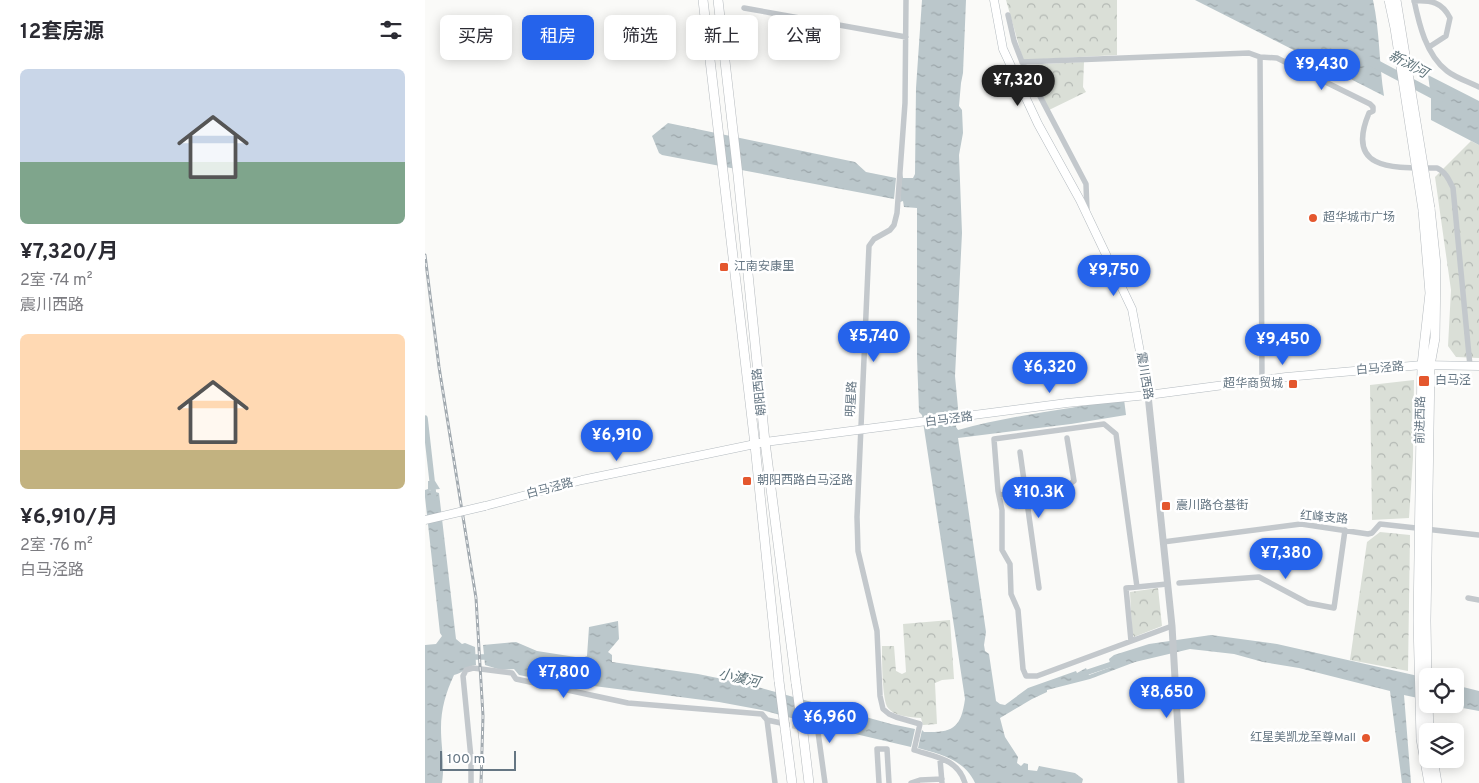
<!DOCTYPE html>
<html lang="zh">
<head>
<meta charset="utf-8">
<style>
	body { margin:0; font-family:Overpass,"Noto Sans SC",sans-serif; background:#f2f2f3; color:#2b2b33; height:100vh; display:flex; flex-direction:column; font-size:19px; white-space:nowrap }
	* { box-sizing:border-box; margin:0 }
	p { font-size:16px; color:#7c7c81 }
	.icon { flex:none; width:28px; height:28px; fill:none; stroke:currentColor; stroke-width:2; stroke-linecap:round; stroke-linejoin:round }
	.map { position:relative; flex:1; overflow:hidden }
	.side { display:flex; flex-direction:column; background:#fff; width:425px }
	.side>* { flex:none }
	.top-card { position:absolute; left:15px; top:15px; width:475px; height:45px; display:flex; gap:10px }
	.fabs { position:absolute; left:994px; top:668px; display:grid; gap:10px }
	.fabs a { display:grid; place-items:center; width:45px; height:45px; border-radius:8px; background:#fff; box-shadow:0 2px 12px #0003; font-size:25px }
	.scale { position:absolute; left:15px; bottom:12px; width:76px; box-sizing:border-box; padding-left:5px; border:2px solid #657683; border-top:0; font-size:14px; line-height:18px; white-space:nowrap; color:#657683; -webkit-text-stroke:4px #fff; paint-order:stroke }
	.price { position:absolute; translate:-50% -42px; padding:0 11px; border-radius:18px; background:#2563eb; color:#fff; font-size:16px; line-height:32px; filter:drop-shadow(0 1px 2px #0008) }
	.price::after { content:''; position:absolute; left:50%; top:30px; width:15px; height:11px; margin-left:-8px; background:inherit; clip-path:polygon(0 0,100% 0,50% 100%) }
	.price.selected { background:#222; color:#fff }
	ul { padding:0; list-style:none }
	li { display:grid; align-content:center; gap:10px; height:265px; padding:0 20px }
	li span { display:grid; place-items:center; height:155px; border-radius:8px; color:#555 }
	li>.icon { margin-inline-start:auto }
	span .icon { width:90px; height:90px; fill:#fffc; stroke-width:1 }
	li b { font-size:21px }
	h2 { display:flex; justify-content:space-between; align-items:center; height:60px; padding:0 20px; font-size:21px }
	.pill { padding:0 18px; border-radius:8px; background:#fff; box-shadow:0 2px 12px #0003; font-size:18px; line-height:45px }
	.pill.selected { background:#2563eb; color:#fff }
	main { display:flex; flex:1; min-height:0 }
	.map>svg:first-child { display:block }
	.forest { fill:url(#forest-crowns) }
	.water { fill:url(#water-ripples) }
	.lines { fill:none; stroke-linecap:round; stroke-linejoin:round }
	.canal { stroke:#bbc7cb; stroke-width:5.5 }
	.river { stroke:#bbc7cb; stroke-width:9 }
	.minor-tunnel { stroke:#d5d9db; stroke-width:5.5; stroke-dasharray:5.5 3; stroke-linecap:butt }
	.secondary-casing { stroke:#b3babf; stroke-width:9 }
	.primary-casing { stroke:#b5babe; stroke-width:10 }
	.minor { stroke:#c3c8cc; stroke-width:5.5 }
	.tertiary { stroke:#c3c8cc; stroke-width:7 }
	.secondary { stroke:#fff; stroke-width:8 }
	.primary { stroke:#fff; stroke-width:9 }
	.rail-casing { stroke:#a2aab0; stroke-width:3 }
	.rail { stroke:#fff; stroke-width:1; stroke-dasharray:4; stroke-linecap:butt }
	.secondary-bridge-casing { stroke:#b3babf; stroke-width:9; stroke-linecap:butt }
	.primary-bridge-casing { stroke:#b5babe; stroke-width:10; stroke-linecap:butt }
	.secondary-bridge { stroke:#fff; stroke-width:8 }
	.primary-bridge { stroke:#fff; stroke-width:9 }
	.poi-dot { fill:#e4572e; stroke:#fff; stroke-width:2 }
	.labels { text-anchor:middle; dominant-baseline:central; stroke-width:5; stroke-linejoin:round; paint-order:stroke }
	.poi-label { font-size:12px; fill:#657683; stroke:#fff; text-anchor:start }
	.street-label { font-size:12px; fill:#657683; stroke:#fff }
	.water-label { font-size:14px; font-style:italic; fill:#60757c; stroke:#fff }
</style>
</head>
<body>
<main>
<section class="side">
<h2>12套房源<svg class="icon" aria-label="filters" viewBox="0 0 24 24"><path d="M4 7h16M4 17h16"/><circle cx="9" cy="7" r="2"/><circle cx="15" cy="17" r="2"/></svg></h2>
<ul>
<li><span style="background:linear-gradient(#c9d6e8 60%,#7fa58c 0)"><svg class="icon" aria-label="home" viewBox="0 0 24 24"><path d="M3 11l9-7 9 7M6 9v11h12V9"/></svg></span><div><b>¥7,320/月</b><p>2室 · 74 m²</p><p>震川西路</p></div></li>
<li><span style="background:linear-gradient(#ffd9b3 75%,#c2b280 0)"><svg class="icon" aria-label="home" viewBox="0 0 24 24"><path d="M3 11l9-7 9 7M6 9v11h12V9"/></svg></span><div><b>¥6,910/月</b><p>2室 · 76 m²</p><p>白马泾路</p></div></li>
</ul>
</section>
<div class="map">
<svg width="1054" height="783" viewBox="0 0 1054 783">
	<defs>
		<pattern id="forest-crowns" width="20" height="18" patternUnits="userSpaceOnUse" patternTransform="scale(1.25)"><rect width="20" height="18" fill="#dadfd7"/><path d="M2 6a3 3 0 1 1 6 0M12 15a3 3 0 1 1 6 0" fill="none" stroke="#b4b9b4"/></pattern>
		<pattern id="water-ripples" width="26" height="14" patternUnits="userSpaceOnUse" patternTransform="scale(1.25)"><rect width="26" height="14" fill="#bbc7cb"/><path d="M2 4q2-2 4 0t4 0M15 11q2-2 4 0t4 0" fill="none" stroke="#9ca6aa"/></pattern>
	</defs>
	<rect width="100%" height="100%" fill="#fafaf8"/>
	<!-- forest -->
	<path class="forest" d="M581 0H692V55L598 60Z
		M659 62 658 87 661 92 624 110 600 65Z
		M1046 141 1054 145V358L1031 357 1023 346 1026 290 1010 177Z
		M989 380 988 458 984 518 947 520 945 385Z
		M955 532 985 535 983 671 925 660 942 542Z
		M733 588 737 626 709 637 707 632 705 592Z
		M525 620 529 679 517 680 510 683 512 724 498 725 496 718C486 717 470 717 463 708 457 701 457 658 457 646H469L471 671 477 674 481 672 478 624Z"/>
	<!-- water -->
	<path class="water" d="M497 0H541L538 73 536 83 534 106 537 110 538 133 534 155 537 233 530 376 533 408 531 427 533 430C587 415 643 409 699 399L701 415 646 424 533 438 561 632 559 645 560 651 564 654 571 701 575 704 580 705 603 688 651 671 652 673 661 668 664 675 686 667 684 659 689 655 724 644 786 635 852 644 1002 678V700L979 695 986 783H977L965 691 874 668 838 662 809 654 765 649 710 662 665 679 622 690V692L607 699 575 718 580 737 593 757 592 763 596 766 599 763 603 764V770L612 771 614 766 650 773 658 779 657 783H550C540 760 515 754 493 748L497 730 499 732C528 733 536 728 540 699L497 415 494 412 492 357V208L479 207 478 201 475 202 477 173 478 178H488L490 174 491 88Z
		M770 0H948C955 32 954 64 959 96Z
		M1003 75 1054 101V145L1006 120V97Z
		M243 123 430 162 441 172 471 178 469 199 237 155 234 153 227 136Z
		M3 481H10L15 489 4 490 14 493 31 639 37 644 40 643 50 647 51 665C40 666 39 673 29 675 21 692 16 709 16 728 16 748 20 762 17 783H0V645L11 644 17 636 15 633 0 497V490L3 489Z
		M193 621 194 639 183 652 187 655V662L273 674 322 684 466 724 490 729 486 747 392 725 337 710 294 702 114 679 94 675 89 669 76 670 60 665 58 645 91 642 112 651 157 658 162 656 164 627Z
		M1030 685 1054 691V711L1016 704H1030Z"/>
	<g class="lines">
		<!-- canal -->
		<path class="canal" d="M0 418 9 498
			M43 657H66
			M657 674 693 662"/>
		<!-- river -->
		<path class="river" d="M945 61 1015 98"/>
		<!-- minor-tunnel -->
		<path class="minor-tunnel" d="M359 724 379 728"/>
		<defs>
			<path id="secondary" d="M569 0 578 49 613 124 655 200 707 309 723 395
				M60 506 157 480 340 442 642 403 723 395 861 377 997 365 1054 366"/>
			<path id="primary" d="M278 0 330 445 354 681
				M293 0 313 175 340 442 371 683
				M998 210 1005 293 997 365 993 621 996 739 1004 783
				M1002 683 1001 621 1005 365 1010 338 1011 265 1005 208
				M1003 704 1004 731
				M360 728 367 783
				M378 733 384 783
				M1008 759 1012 783"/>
		</defs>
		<!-- secondary casing -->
		<use href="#secondary" class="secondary-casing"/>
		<!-- primary casing -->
		<use href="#primary" class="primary-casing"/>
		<!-- minor -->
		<path class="minor" d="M481 0 480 103 472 213 469 225 465 230 449 239 444 246 432 517 433 551 452 631 455 696 458 709 464 714 471 717 495 724 489 750C511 757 533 759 540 783
			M989 0C994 24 1001 55 1022 71 1031 78 1044 82 1054 87
			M989 1C1006 0 1017 2 1025 18L1021 36 1004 47
			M319 8 481 37
			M583 15 589 41 597 62 661 184 662 211
			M597 62 824 53 835 57
			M837 380 835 57 852 58 945 104 948 107V111L944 113C919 172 971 168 1012 168 1021 172 1024 180 1028 188L1045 366
			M595 452 614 588
			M574 495 639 488 649 481 642 438
			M738 542 876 524 943 534 947 533 955 524 1054 535
			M754 583 834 577 883 603 909 608 920 530
			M742 584 712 587 691 434 679 424 569 439 573 491 577 510V550L585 564 586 594 593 610 598 669 601 676H612L747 626
			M1043 598 1054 600
			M706 641 701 588 712 587
			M342 720 356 723
			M381 728 393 732 400 783
			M515 759 517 783
			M46 783V758L38 676 41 670 48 668 87 673 91 679 203 703 337 714 342 720 350 783
			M454 783 452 749H462L464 783
			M486 783 495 780 517 779"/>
		<!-- tertiary -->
		<path class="tertiary" d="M723 395 747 626 756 783"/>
		<!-- secondary -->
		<use href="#secondary" class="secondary"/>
		<!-- primary -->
		<use href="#primary" class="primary"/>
		<defs>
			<path id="rail" d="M0 255 14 367 51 598 58 716 56 783"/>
		</defs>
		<!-- rail casing -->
		<use href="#rail" class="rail-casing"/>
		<!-- rail -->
		<use href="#rail" class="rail"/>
		<defs>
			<path id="secondary-bridge" d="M0 520 60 506"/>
			<path id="primary-bridge" d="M964 0 970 28 998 210
				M971 0 1005 208
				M354 681 360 728
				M371 683 378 733"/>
		</defs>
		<!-- secondary-bridge casing -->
		<use href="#secondary-bridge" class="secondary-bridge-casing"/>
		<!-- primary-bridge casing -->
		<use href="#primary-bridge" class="primary-bridge-casing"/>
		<!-- secondary-bridge -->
		<use href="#secondary-bridge" class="secondary-bridge"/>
		<!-- primary-bridge -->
		<use href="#primary-bridge" class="primary-bridge"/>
	</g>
	<!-- markers -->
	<g class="poi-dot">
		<circle cx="888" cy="218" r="5"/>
		<rect x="294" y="262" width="10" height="10" rx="2.5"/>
		<rect x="993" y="375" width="12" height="12" rx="2.5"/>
		<rect x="863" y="379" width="10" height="10" rx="2.5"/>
		<rect x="317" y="476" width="10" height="10" rx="2.5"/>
		<rect x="736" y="501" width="10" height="10" rx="2.5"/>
		<circle cx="941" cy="738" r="5"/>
	</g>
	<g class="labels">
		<!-- poi labels -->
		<g class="poi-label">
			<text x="898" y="218">超华城市广场</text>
			<text x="309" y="267">江南安康里</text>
			<text x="1010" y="381">白马泾</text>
			<text x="858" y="384" text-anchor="end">超华商贸城</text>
			<text x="332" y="481">朝阳西路白马泾路</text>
			<text x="751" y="506">震川路仓基街</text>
			<text x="931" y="738" text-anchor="end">红星美凯龙至尊Mall</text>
		</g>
		<!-- street labels -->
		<g class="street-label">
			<text transform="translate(955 369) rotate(-5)">白马泾路</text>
			<text transform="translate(719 376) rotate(81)">震川西路</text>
			<text transform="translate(335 392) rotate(-96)">朝阳西路</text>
			<text transform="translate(427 399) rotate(-87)">明星路</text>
			<text transform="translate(524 420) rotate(-7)">白马泾路</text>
			<text transform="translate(996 420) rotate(-89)">前进西路</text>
			<text transform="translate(125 489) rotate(-15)">白马泾路</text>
			<text transform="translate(899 518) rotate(5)">红峰支路</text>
		</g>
		<!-- water labels -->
		<g class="water-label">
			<text transform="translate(983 65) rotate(28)">新浏河</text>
			<text transform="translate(314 679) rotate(13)">小澞河</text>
		</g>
	</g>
</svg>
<div class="fabs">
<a><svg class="icon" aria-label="locate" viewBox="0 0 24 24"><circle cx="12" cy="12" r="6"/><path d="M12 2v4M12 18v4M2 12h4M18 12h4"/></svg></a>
<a><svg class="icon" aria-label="layers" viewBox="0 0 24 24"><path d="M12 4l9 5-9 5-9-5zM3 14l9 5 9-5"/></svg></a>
</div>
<div class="scale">100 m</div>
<b class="price" style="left:897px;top:91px">¥9,430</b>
<b class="price selected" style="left:593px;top:107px">¥7,320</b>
<b class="price" style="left:689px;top:297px">¥9,750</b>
<b class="price" style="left:449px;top:363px">¥5,740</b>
<b class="price" style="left:858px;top:366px">¥9,450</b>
<b class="price" style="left:625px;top:394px">¥6,320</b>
<b class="price" style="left:192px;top:462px">¥6,910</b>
<b class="price" style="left:614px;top:519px">¥10.3K</b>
<b class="price" style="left:861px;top:580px">¥7,380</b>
<b class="price" style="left:139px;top:699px">¥7,800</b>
<b class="price" style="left:742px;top:719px">¥8,650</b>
<b class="price" style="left:405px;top:744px">¥6,960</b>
<div class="top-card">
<a class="pill">买房</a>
<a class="pill selected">租房</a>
<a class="pill">筛选</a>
<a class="pill">新上</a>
<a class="pill">公寓</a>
</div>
</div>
</main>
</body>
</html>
